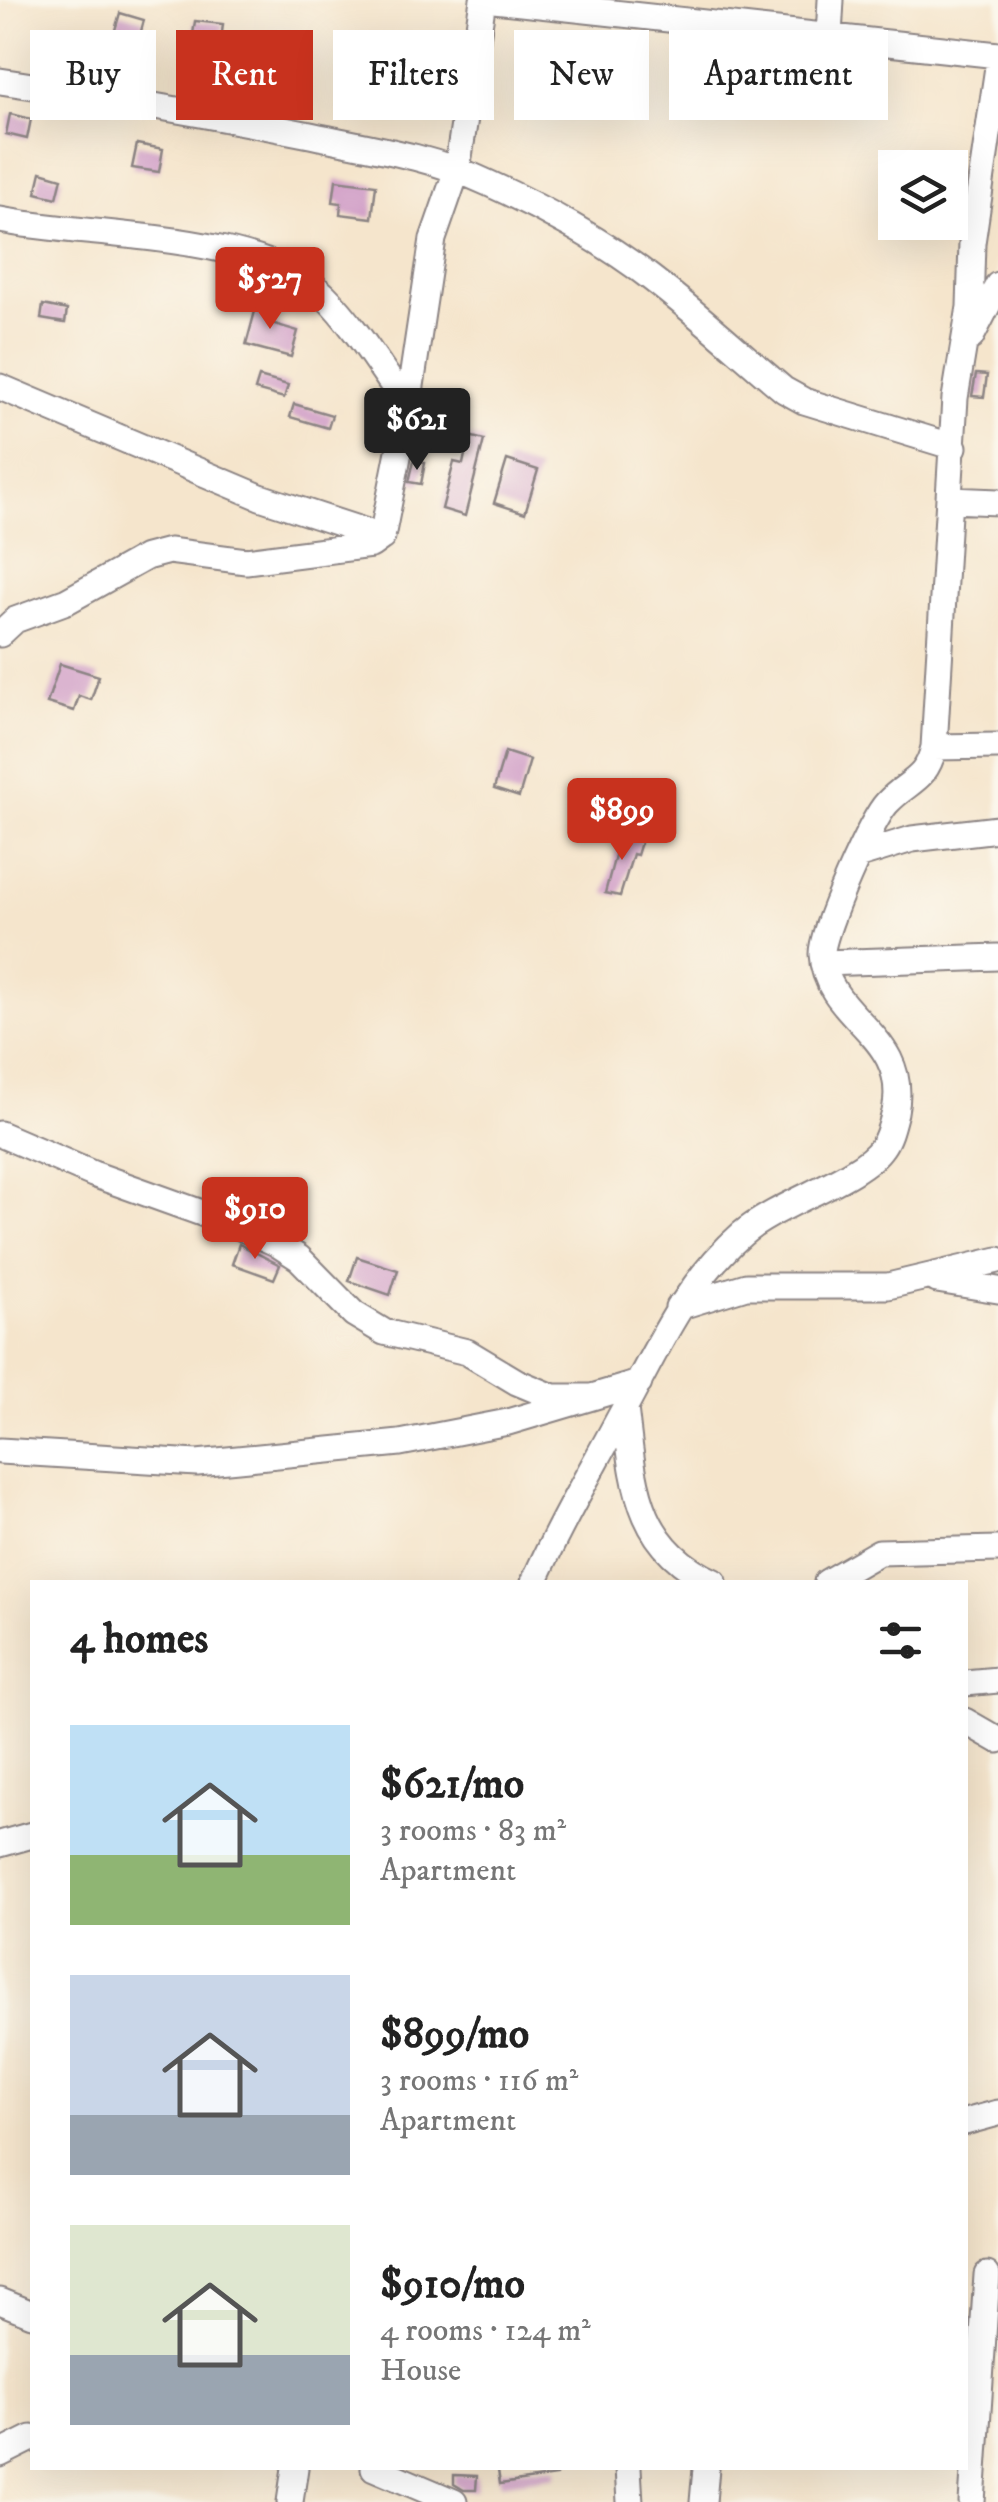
<!DOCTYPE html>
<html lang="en">
<head>
<meta charset="utf-8">
<style>
	body { margin:0; font-family:"IM FELL DW Pica",serif; background:#f2f2f2; color:#222; height:100vh; display:flex; flex-direction:column; font-size:38px; white-space:nowrap }
	* { box-sizing:border-box; margin:0 }
	p { font-size:32px; color:#767676 }
	.icon { flex:none; width:55px; height:55px; fill:none; stroke:currentColor; stroke-width:2; stroke-linecap:round; stroke-linejoin:round }
	.map { position:relative; flex:1; overflow:hidden }
	.side { position:absolute; left:30px; top:1580px; width:938px; height:890px; display:flex; flex-direction:column; background:#fff; border-radius:0px; box-shadow:0 10px 40px #0002 }
	.side>* { flex:none }
	.top-card { position:absolute; left:30px; top:30px; width:940px; height:90px; display:flex; gap:20px }
	.controls { position:absolute; left:878px; top:150px; display:grid; gap:20px }
	.controls a { display:grid; place-items:center; width:90px; height:90px; border-radius:0px; background:#fff; box-shadow:0 10px 40px #0002; font-size:50px }
	.price { position:absolute; translate:-50% -85px; padding:0 22px; border-radius:10px; background:#c8321e; color:#fff; font-size:32px; line-height:65px; filter:drop-shadow(0 2px 5px #0008) }
	.price::after { content:''; position:absolute; left:50%; top:60px; width:30px; height:22px; margin-left:-15px; background:inherit; clip-path:polygon(0 0,100% 0,50% 100%) }
	.price.active { background:#222; color:#fff }
	ul { padding:0; list-style:none }
	li { display:flex; align-items:center; gap:30px; height:250px; padding:0 40px }
	li span { display:grid; place-items:center; flex:none; width:280px; height:200px; border-radius:0px; color:#555 }
	li>.icon { margin-inline-start:auto }
	span .icon { width:120px; height:120px; fill:#fffc; stroke-width:1 }
	li b { font-size:42px }
	h2 { display:flex; justify-content:space-between; align-items:center; height:120px; padding:0 40px; font-size:42px }
	.tag { padding:0 35px; border-radius:0px; background:#fff; box-shadow:0 10px 40px #0002; font-size:35px; line-height:90px }
	.tag.active { background:#c8321e; color:#fff }
	.map>svg:first-child { display:block }
	.building { fill:#d2a0c8 }
	.lines { fill:none; stroke-linecap:round; stroke-linejoin:round }
	.minor-casing { stroke:#8c8484; stroke-width:29 }
	.minor { stroke:#fff; stroke-width:25 }
</style>
</head>
<body>
<div class="map">
<svg width="998" height="2502" viewBox="0 0 998 2502">
	<rect width="100%" height="100%" fill="#fbf7ec"/>
	<filter id="ink" filterUnits="userSpaceOnUse"><feTurbulence type="fractalNoise" baseFrequency=".01" numOctaves="2"/><feDisplacementMap in="SourceGraphic" scale="20" xChannelSelector="R" yChannelSelector="G"/><feConvolveMatrix kernelMatrix="1 2 1 2 8 2 1 2 1" color-interpolation-filters="sRGB"/></filter>
	<filter id="wash" filterUnits="userSpaceOnUse"><feTurbulence type="fractalNoise" baseFrequency=".0048" numOctaves="4" result="noise"/><feDisplacementMap in="SourceGraphic" scale="40" xChannelSelector="R" yChannelSelector="G"/><feGaussianBlur stdDeviation="2.25" result="paint"/><feColorMatrix in="noise" values="0 0 0 0 0 0 0 0 0 0 0 0 0 0 0 0 0 1.4 0 .05"/><feComposite in="paint" operator="in"/></filter>
	<g filter="url(#wash)">
		<rect width="100%" height="100%" fill="#f5e5cc"/>
		<g id="blocks">
			<!-- building -->
			<path class="building" d="M120 13 144 20 140 35 130 33 127 41 113 37Z
				M195 21 223 24 220 50 191 47Z
				M96 52 111 57 105 77 89 72Z
				M253 74 278 78 276 95 251 92Z
				M10 114 31 119 27 139 6 134Z
				M137 144 163 149 159 172 132 168Z
				M41 172 62 178 57 198 36 193Z
				M336 180 376 185 372 218 340 214 341 203 333 202Z
				M258 300 275 304 271 323 298 331 291 357 246 345Z
				M43 305 67 310 65 323 41 319Z
				M976 374 987 375 984 397 972 396Z
				M259 377 288 385 284 398 255 390Z
				M294 404 332 415 328 428 290 417Z
				M469 436 484 440 465 516 442 509 454 462 463 464Z
				M507 460 538 470 525 513 494 503Z
				M414 461 425 463 421 484 409 482Z
				M60 664 99 676 91 700 79 696 74 711 47 703Z
				M505 752 530 760 519 797 494 789Z
				M621 833 642 839 637 855 633 854 620 896 605 893Z
				M239 1244 280 1265 274 1279 232 1264Z
				M357 1257 398 1270 390 1295 349 1281Z
				M519 2468H556V2476L500 2484 498 2470Z
				M454 2475 477 2476 476 2490H464L454 2484Z"/>
		</g>
	</g>
	<g filter="url(#ink)">
		<use href="#blocks" fill-opacity="0" stroke="#8c8484" stroke-width="2.5"/>
		<g class="lines">
			<defs>
				<path id="minor" d="M494 0 998 55
					M829 36 831 0
					M0 81C102 96 204 114 305 134 367 147 431 156 488 183 541 207 605 242 651 278 697 313 740 353 784 390L804 401 954 447
					M0 220C88 238 259 231 325 296 357 328 381 370 408 406
					M971 337 998 285
					M0 387 260 497 382 537
					M951 500 998 502
					M0 634 15 620 67 601 146 557 169 551 246 561 371 545 382 537 408 406 433 239 457 170 483 0
					M934 747 998 746
					M860 855 912 839 998 829
					M823 963 998 957
					M0 1134 93 1174 238 1226 276 1243 299 1258 354 1314 384 1332 467 1352 517 1382 553 1397H590
					M937 1280 998 1290
					M678 1307 746 1286H888L998 1260
					M625 1408C634 1483 636 1547 714 1582
					M0 1451 197 1463 400 1443 508 1422 639 1383
					M534 1582C559 1525 591 1471 621 1415 658 1348 683 1286 742 1234 776 1204 862 1178 882 1147 889 1138 892 1123 895 1112 911 1033 826 1020 822 954 821 932 871 820 887 803 908 780 926 782 934 747L955 398 970 307 972 243 998 67
					M827 1582 879 1552 998 1549
					M965 1683 998 1680
					M965 1721 998 1740
					M0 1844 32 1835
					M965 2122 998 2113
					M0 2301 32 2314
					M0 2454 32 2438
					M374 2468 454 2502
					M628 2468 630 2502
					M290 2502 295 2468
					M703 2502 706 2468
					M972 2502 987 2275"/>
			</defs>
			<!-- minor casing -->
			<use href="#minor" class="minor-casing"/>
			<!-- minor -->
			<use href="#minor" class="minor"/>
		</g>
	</g>
</svg>
<div class="controls">
<a><svg class="icon" aria-label="layers" viewBox="0 0 24 24"><path d="M12 4l9 5-9 5-9-5zM3 14l9 5 9-5"/></svg></a>
</div>
<b class="price" style="left:270px;top:332px">$527</b>
<b class="price active" style="left:417px;top:473px">$621</b>
<b class="price" style="left:622px;top:863px">$899</b>
<b class="price" style="left:255px;top:1262px">$910</b>
<div class="top-card">
<a class="tag">Buy</a>
<a class="tag active">Rent</a>
<a class="tag">Filters</a>
<a class="tag">New</a>
<a class="tag">Apartment</a>
</div>
<section class="side">
<h2>4 homes<svg class="icon" aria-label="filters" viewBox="0 0 24 24"><path d="M4 7h16M4 17h16"/><circle cx="9" cy="7" r="2"/><circle cx="15" cy="17" r="2"/></svg></h2>
<ul>
<li><span style="background:linear-gradient(#bfe0f5 65%,#8fb573 0)"><svg class="icon" aria-label="home" viewBox="0 0 24 24"><path d="M3 11l9-7 9 7M6 9v11h12V9"/></svg></span><div><b>$621/mo</b><p>3 rooms · 83 m²</p><p>Apartment</p></div></li>
<li><span style="background:linear-gradient(#c9d6e8 70%,#9aa5b1 0)"><svg class="icon" aria-label="home" viewBox="0 0 24 24"><path d="M3 11l9-7 9 7M6 9v11h12V9"/></svg></span><div><b>$899/mo</b><p>3 rooms · 116 m²</p><p>Apartment</p></div></li>
<li><span style="background:linear-gradient(#dfe7d0 65%,#9aa5b1 0)"><svg class="icon" aria-label="home" viewBox="0 0 24 24"><path d="M3 11l9-7 9 7M6 9v11h12V9"/></svg></span><div><b>$910/mo</b><p>4 rooms · 124 m²</p><p>House</p></div></li>
</ul>
</section>
</div>
</body>
</html>
